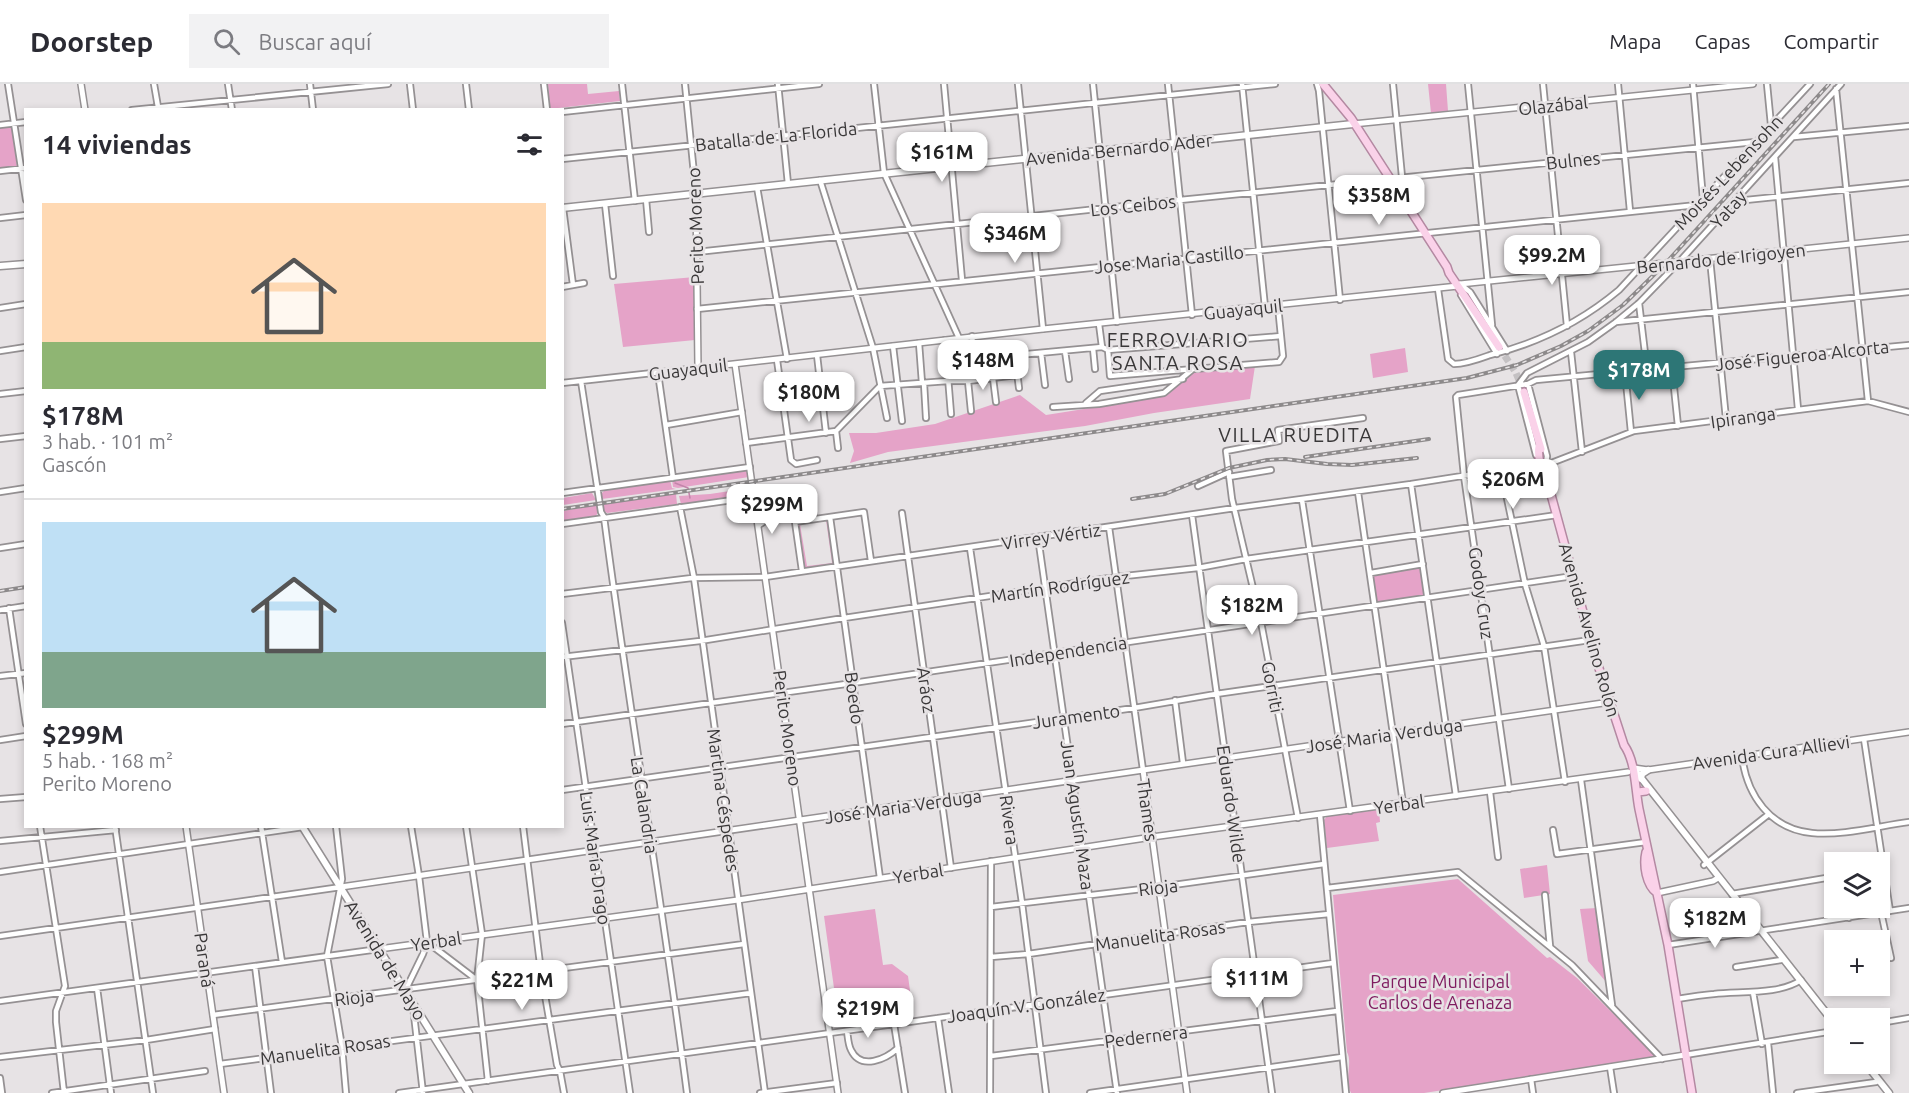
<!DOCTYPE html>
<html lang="es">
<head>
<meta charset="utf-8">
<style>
	body { margin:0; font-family:Ubuntu,sans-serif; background:#f2f2f3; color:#2b2b33; height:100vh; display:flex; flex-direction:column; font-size:22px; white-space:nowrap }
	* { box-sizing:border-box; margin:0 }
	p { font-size:20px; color:#7c7c81 }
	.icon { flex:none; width:33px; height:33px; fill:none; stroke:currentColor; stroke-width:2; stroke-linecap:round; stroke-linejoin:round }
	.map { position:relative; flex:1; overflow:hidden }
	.panel { position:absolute; left:24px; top:24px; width:540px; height:720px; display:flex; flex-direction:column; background:#fff; border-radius:0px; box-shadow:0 3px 9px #0003 }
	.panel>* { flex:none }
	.fabs { position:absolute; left:1824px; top:768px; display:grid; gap:12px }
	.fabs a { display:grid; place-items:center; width:66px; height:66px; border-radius:0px; background:#fff; box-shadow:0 3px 9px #0003; font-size:30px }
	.price { position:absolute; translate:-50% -51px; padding:0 14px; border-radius:12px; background:#fff; color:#222; font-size:20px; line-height:39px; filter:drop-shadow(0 2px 3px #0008) }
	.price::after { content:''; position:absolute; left:50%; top:36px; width:18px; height:14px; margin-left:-9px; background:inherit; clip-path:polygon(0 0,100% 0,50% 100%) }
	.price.selected { background:#2d7676; color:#fff }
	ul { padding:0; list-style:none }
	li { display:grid; align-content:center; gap:12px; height:318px; padding:0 18px }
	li+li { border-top:2px solid #e1e1e2 }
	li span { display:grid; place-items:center; height:186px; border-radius:0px; color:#555 }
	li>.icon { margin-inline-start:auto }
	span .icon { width:108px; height:108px; fill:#fffc; stroke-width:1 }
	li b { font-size:26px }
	h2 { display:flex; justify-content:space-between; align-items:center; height:72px; padding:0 18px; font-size:26px }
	header { display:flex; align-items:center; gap:36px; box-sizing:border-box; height:84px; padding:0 30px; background:#fff; border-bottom:2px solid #e1e1e2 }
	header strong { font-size:28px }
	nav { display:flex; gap:33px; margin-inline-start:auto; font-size:21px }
	.search { width:420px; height:54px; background:#f2f2f3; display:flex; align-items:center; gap:15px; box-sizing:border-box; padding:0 21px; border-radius:0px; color:#7c7c81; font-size:22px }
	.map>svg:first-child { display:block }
	.green { fill:#e5a3c8; fill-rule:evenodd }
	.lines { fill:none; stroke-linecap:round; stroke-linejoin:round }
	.stream { stroke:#c385aa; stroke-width:1.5 }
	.primary-tunnel { stroke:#c4c1c3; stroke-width:7; stroke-dasharray:7 3.5; stroke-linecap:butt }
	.minor-casing { stroke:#959193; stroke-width:8 }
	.tertiary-casing { stroke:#959193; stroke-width:8 }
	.secondary-casing { stroke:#959193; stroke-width:9 }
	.primary-casing { stroke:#b489a2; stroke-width:10 }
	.minor { stroke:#fff; stroke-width:4.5 }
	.tertiary { stroke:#fff; stroke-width:5 }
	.secondary { stroke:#fff; stroke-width:6 }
	.primary { stroke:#fad2e9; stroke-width:7 }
	.rail-casing { stroke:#8d8a8b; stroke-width:4 }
	.rail { stroke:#e7e3e5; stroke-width:1.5; stroke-dasharray:4.5; stroke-linecap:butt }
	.labels { text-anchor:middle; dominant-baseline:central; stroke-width:5; stroke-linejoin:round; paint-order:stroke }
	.street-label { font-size:18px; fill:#3a3839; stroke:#e7e3e5 }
	.park-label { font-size:18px; fill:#7f1b5f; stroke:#e7e3e5 }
	.neighbourhood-label { font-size:20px; letter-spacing:1.5px; fill:#3a3839; stroke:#e7e3e5 }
</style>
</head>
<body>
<header>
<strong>Doorstep</strong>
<div class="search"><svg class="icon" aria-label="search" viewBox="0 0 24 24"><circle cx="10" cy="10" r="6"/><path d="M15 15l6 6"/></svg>Buscar aquí</div>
<nav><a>Mapa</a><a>Capas</a><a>Compartir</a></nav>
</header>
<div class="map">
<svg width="1909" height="1009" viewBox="0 0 1909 1009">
	<rect width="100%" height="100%" fill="#e7e3e5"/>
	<!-- green -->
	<path class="green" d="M548 0H587L588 10 619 7 620 17 550 25Z
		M1428 0H1446L1448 27 1431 29Z
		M12 41 17 83 0 85V42Z
		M695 193V256L623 263 614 200Z
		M1405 264 1408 288 1373 294 1370 270Z
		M1255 282 1250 315 1154 329 1085 342 888 368 850 379 854 367 849 349H876L935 340 1020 311 1046 331 1166 312 1196 286Z
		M747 384 749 393 678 404 673 403 672 395Z
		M670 396 672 404 676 405 602 415V409L604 407Z
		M750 404 751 412 681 420 679 412 710 410Z
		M592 409 596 416 563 421V414Z
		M676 410 677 420 607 429 604 427 603 420Z
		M597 421 598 428 596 432 563 437V427Z
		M828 435 835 481 805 485 798 439ZM826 436 832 479 807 482 800 440Z
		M1422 483 1426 513 1378 520 1376 518 1373 491Z
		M1379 726 1380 738 1376 739 1379 757 1327 764 1324 736 1327 732Z
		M1547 781 1550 810 1524 814 1520 785Z
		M1458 795 1547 874 1550 873 1577 894 1657 973 1424 1009H1351C1344 995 1353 979 1347 968L1333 811Z
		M1597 824 1607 899 1588 877 1580 825Z
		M875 825 883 881 892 880 908 892 913 929 839 940 824 832Z"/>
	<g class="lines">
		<!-- stream -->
		<path class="stream" d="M674 396 675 397
			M675 399 688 404 690 414"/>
		<!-- primary-tunnel -->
		<path class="primary-tunnel" d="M1499 263 1516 289 1524 308"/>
		<defs>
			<path id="minor" d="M8 0 26 116
				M154 0 158 23
				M228 0 232 26
				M310 0 313 26
				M410 0 413 26
				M466 0 469 26
				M544 0 547 26
				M622 0 635 117
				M685 0 696 110
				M778 0 788 100
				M874 0 884 89 959 254
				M944 0 962 196
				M1018 0 1043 245
				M1093 0 1117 238
				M1168 0 1192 231
				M1242 0 1265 223
				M1317 0 1319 7 1340 216
				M1393 0 1403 103 1401 111
				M1468 0 1492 241
				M1543 0 1567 242
				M1618 0 1630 127
				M1693 0 1703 115
				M1767 0 1771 41
				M1836 5 1868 317
				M132 26 388 0
				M562 28 819 0
				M0 41 26 38
				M1794 53 1909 42
				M1775 73 1798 325
				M562 75 1275 0
				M0 87 26 84
				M820 96 873 264 887 334
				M757 103 787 275
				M646 115 649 148
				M1736 117 1909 99
				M605 120 613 192
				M563 124 573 201
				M0 134 26 131
				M697 168 1180 116 1755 58
				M1710 175 1726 335
				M1460 200 1470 208 1507 267
				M562 203 584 199
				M1438 205 1448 275 1454 280C1466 280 1479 275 1490 271 1538 259 1581 238 1619 206L1810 0
				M1461 211 1497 270
				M1639 219 1647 286
				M0 224 26 220
				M697 225 1697 121
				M1616 238 1909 208
				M1099 240 1102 263
				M972 252 977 296
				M945 256 951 330
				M919 259 922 299
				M893 262 902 337
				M1093 264 1095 285
				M1108 266 1110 292 1279 278 1283 272 1278 222
				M0 267 26 263
				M1065 267 1069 295
				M1571 268 1582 368
				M1041 269 1045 301
				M817 271 826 349
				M1015 272 1019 304
				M975 275 1102 263 1108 266 1281 252
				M777 276 791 376 796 380 817 376
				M1672 284 1678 342
				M1625 288 1631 348
				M658 289 673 394
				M993 294 996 318
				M581 297 601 428 604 433C629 625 662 816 687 1009
				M968 297 971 327
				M562 299 698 284
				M924 299 926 334
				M1528 300 1547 372 1546 381 1634 347 1868 317 1909 328
				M1518 301 1527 289 1588 258 1616 238 1639 219 1679 178 1841 0
				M1518 301 1536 371
				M0 310 26 307
				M1086 319 1100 307 1183 295
				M1053 323 1099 320 1164 309 1193 285
				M666 341 742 328
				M836 347 838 364
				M0 355 26 352
				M746 359 836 347 880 302 948 297H968L1017 291
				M1501 386 1525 500 1544 562 1565 698
				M1229 393 1271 386
				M1411 400 1456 712
				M1198 402 1229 388
				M0 408 26 404
				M1358 408 1403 719
				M562 409 750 383
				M783 414 784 425
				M1302 416 1350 727
				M680 423 694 494 765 1009
				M902 429 951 784
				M1192 431 1272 1009
				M830 433 880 794
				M562 440 754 413
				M759 441 795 418
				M1109 443 1143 686
				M1038 453 1117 1009
				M0 464 26 460
				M970 464 1022 819 1046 1009
				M802 487 795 438 864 428 871 477
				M1371 489 1423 480
				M562 510 692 494 765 493 1235 424 1411 400 1539 380
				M9 524 26 640
				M0 526 26 522
				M562 539 630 1009
				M562 573 700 557 844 534 1116 493 1198 484 1246 475 1557 431
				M0 592 26 589
				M1175 616 1183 679
				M562 640 853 599 1573 492
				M1864 655 1890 827
				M0 656 26 652
				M1742 673C1747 711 1770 745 1812 749 1843 752 1878 742 1909 738
				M1581 696 1612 921
				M1509 705 1464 392 1456 313 1458 311 1528 300 1536 296 1909 261
				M562 706 1134 624 1216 610 1590 556
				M1490 708 1498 773
				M0 715 26 713
				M1320 731 1346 1009
				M1298 734 1261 538 1232 415 1226 367 1279 357 1278 346 1363 334
				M40 742 65 902 56 927V938L64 1009
				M115 742 153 1009
				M261 742 282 878
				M336 742 342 795 327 872 342 963 346 1009
				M466 742 482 850 477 896 488 997
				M523 742 541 888 557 981 560 987 564 1009
				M1553 746 1557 770 1646 758
				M0 757 116 746
				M1704 781 1769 730
				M0 788 303 743
				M1327 804 1458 788 1572 881 1662 975
				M1732 810 1826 794 1834 795
				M1545 811 1550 862
				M991 823 1159 803 1324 780
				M1847 824 1849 834
				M1881 828 1891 874
				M0 852 341 803
				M427 858 477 896
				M1668 861 1909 824
				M991 873 1028 870 1248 838 1329 830
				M255 882 271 1009
				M1736 883 1781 876 1783 874
				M97 904 111 1009
				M405 907 423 870 427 858 419 792 411 742
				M1753 908 1762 960
				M1677 915C1689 913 1701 911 1714 910 1740 907 1779 911 1801 896
				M0 917 379 865
				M413 922 423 1009
				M213 931 744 860
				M938 934 949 1009
				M1880 939 1909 934
				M894 940 905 1009
				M847 947C848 953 848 960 851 966 861 987 886 975 898 964
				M1768 959 1773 1009
				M1685 971 1834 947
				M991 972 1337 927
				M0 973 146 956 215 945
				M220 980 751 909
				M1610 983 1614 1009
				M0 994 2 1009
				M1531 995 1533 1009
				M52 1009 205 987
				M399 1009 1333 879
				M760 1009 837 999
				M990 1009 991 777
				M1090 1009 1342 973
				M1797 1009 1876 998"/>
			<path id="tertiary" d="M81 0 85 26
				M1353 40 1753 0
				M696 110 698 284 1043 245 1458 202
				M1460 200 1909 154
				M735 280 838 1009
				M1634 684 1648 686 1909 648
				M1143 686 1187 1009
				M186 742 224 1009
				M341 803 1610 618
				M1657 809 1713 797 1718 794
				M379 865 738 816 1152 753 1628 688
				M1443 1009 1685 971"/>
			<path id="secondary" d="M562 124 1353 40
				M0 182 26 180
				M1634 685 1834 939
				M1641 695 1642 690 1648 686
				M302 742 469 1009
				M1866 980 1889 1009"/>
			<path id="primary" d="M1323 0 1351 34 1447 183 1449 189 1499 263
				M1524 308 1541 365
				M1539 363C1537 373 1542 388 1547 396L1595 572 1624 661C1636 678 1635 705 1639 725L1668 861 1692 1009
				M1638 708 1646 707
				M1646 768C1643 781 1646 801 1657 809"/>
		</defs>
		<!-- minor casing -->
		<use href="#minor" class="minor-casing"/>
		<!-- tertiary casing -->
		<use href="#tertiary" class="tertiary-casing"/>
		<!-- secondary casing -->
		<use href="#secondary" class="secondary-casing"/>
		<!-- primary casing -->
		<use href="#primary" class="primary-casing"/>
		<!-- minor -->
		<use href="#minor" class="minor"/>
		<!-- tertiary -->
		<use href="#tertiary" class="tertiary"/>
		<!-- secondary -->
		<use href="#secondary" class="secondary"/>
		<!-- primary -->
		<use href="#primary" class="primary"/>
		<defs>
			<path id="rail" d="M1305 373 1429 355
				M1132 415 1165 410 1229 384 1267 376 1285 375 1327 380 1352 381 1417 374
				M562 425 1467 294 1517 281 1561 262 1588 247 1623 221 1665 180 1829 0
				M0 507 26 503"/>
		</defs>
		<!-- rail casing -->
		<use href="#rail" class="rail-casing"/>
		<!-- rail -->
		<use href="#rail" class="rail"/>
	</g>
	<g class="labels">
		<!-- street labels -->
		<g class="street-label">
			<text transform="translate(1553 21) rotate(-6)">Olazábal</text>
			<text transform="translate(776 52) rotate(-6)">Batalla de La Florida</text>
			<text transform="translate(1119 65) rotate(-6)">Avenida Bernardo Ader</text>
			<text transform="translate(1573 76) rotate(-6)">Bulnes</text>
			<text transform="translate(1728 88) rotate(-47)">Moisés Lebensohn</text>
			<text transform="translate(1133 121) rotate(-6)">Los Ceibos</text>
			<text transform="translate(1728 125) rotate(-48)">Yatay</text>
			<text transform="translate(695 142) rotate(-92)">Perito Moreno</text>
			<text transform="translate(1721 174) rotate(-6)">Bernardo de Irigoyen</text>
			<text transform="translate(1169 175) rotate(-6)">Jose Maria Castillo</text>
			<text transform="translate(1243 225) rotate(-6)">Guayaquil</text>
			<text transform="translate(1802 271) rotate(-6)">José Figueroa Alcorta</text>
			<text transform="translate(688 285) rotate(-7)">Guayaquil</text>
			<text transform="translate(1743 333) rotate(-8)">Ipiranga</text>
			<text transform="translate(1051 452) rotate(-8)">Virrey Vértiz</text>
			<text transform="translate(1060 502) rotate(-8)">Martín Rodríguez</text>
			<text transform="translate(1482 509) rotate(82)">Godoy Cruz</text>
			<text transform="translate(1590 546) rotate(74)">Avenida Avelino Rolón</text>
			<text transform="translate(1068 567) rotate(-9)">Independencia</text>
			<text transform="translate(1273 603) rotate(79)">Gorriti</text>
			<text transform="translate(927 606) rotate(82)">Aráoz</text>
			<text transform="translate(855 614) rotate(82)">Boedo</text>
			<text transform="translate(1076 632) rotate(-8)">Juramento</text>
			<text transform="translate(788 644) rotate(82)">Perito Moreno</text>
			<text transform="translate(1384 651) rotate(-8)">José Maria Verduga</text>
			<text transform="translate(1771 668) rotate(-8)">Avenida Cura Allievi</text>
			<text transform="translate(724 716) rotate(82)">Martina Céspedes</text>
			<text transform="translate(1232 720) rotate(82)">Eduardo Wilde</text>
			<text transform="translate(1399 720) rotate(-8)">Yerbal</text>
			<text transform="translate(645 721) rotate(81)">La Calandria</text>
			<text transform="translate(903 722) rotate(-8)">José Maria Verduga</text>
			<text transform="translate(1148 726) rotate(82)">Thames</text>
			<text transform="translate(1078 731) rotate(82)">Juan Agustín Maza</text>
			<text transform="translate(1010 736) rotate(82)">Rivera</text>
			<text transform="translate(596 774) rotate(82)">Luis María Drago</text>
			<text transform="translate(918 789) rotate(-9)">Yerbal</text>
			<text transform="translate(1158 803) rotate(-7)">Rioja</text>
			<text transform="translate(1160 851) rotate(-8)">Manuelita Rosas</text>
			<text transform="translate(436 857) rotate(-8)">Yerbal</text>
			<text transform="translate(205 876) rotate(82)">Paraná</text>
			<text transform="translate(386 876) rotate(58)">Avenida de Mayo</text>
			<text transform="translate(354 913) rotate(-7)">Rioja</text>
			<text transform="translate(1026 921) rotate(-8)">Joaquín V. González</text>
			<text transform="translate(1146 952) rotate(-7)">Pedernera</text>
			<text transform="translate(325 965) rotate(-8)">Manuelita Rosas</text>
		</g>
		<!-- park labels -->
		<g class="park-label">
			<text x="1440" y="897">Parque Municipal<tspan x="1440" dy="21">Carlos de Arenaza</tspan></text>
		</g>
		<!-- neighbourhood labels -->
		<g class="neighbourhood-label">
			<text x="1178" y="255">FERROVIARIO<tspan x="1178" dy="23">SANTA ROSA</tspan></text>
			<text x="1296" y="350">VILLA RUEDITA</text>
		</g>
	</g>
</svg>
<div class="fabs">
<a><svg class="icon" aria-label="layers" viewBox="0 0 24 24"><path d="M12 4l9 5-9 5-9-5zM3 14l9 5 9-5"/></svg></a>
<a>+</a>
<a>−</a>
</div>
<b class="price" style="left:942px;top:99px">$161M</b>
<b class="price" style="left:1379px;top:142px">$358M</b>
<b class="price" style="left:1015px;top:180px">$346M</b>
<b class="price" style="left:1552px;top:202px">$99.2M</b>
<b class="price" style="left:983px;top:307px">$148M</b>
<b class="price selected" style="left:1639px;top:317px">$178M</b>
<b class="price" style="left:809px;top:339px">$180M</b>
<b class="price" style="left:1513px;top:426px">$206M</b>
<b class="price" style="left:772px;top:451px">$299M</b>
<b class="price" style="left:1252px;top:552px">$182M</b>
<b class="price" style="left:1715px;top:865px">$182M</b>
<b class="price" style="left:1257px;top:925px">$111M</b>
<b class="price" style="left:522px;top:927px">$221M</b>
<b class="price" style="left:868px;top:955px">$219M</b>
<section class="panel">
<h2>14 viviendas<svg class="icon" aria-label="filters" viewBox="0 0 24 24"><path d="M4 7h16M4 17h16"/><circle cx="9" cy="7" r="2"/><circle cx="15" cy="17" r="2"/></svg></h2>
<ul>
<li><span style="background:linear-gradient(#ffd9b3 75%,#8fb573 0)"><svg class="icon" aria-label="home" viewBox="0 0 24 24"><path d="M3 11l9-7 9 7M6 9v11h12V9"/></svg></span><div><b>$178M</b><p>3 hab. · 101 m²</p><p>Gascón</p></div></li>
<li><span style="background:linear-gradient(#bfe0f5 70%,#7fa58c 0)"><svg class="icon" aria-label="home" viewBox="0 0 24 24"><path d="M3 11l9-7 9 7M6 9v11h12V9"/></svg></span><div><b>$299M</b><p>5 hab. · 168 m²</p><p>Perito Moreno</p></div></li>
</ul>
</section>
</div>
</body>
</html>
